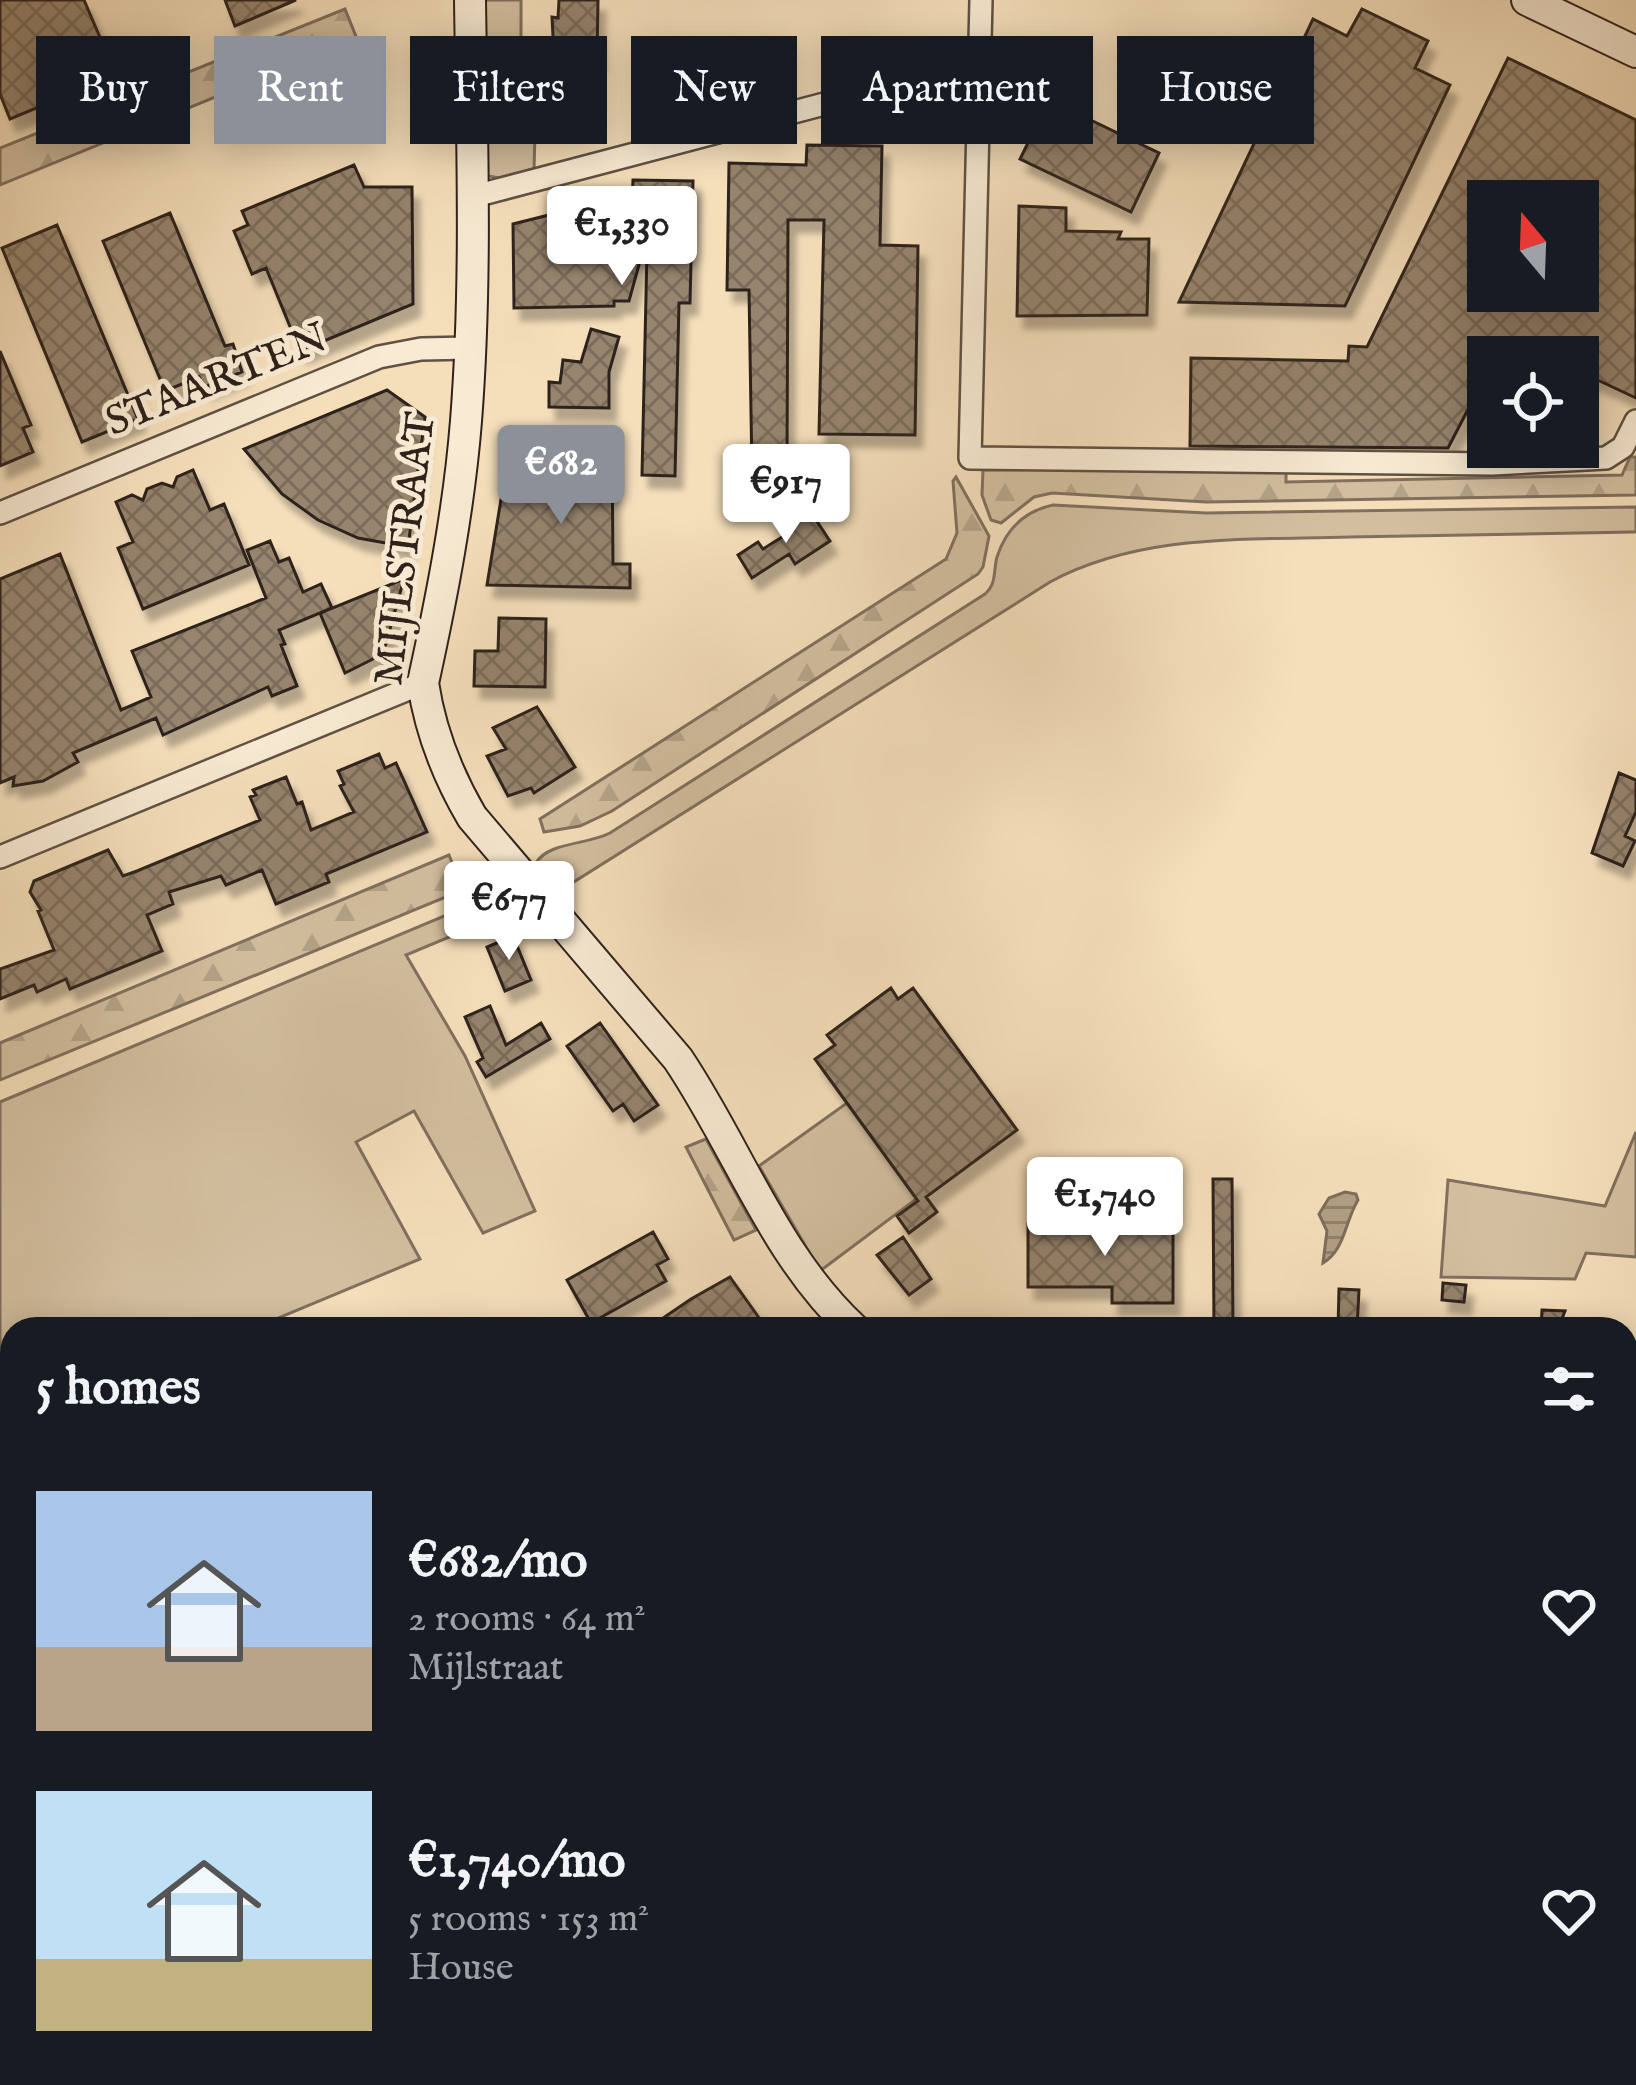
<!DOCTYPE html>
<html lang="en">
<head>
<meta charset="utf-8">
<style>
	body { margin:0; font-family:"IM FELL English",serif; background:#242831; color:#f1f3f6; height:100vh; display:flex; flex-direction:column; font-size:45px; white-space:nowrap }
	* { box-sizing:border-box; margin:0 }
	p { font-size:39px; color:#9ea1a6 }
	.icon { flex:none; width:66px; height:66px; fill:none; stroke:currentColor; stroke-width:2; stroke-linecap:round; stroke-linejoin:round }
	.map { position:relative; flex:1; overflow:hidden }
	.details { position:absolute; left:0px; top:1317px; width:1638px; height:768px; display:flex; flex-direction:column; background:#171b24; border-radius:36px 36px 0 0; box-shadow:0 6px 30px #0003 }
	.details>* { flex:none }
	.banner { position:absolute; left:36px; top:36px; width:1566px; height:108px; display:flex; gap:24px }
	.needle { width:78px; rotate:341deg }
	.tools { position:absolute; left:1467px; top:180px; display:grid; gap:24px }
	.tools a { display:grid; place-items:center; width:132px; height:132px; border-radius:0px; background:#171b24; box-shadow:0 6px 30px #0003; font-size:60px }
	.price { position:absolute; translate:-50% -102px; padding:0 27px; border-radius:12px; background:#fff; color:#222; font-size:39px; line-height:78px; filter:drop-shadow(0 3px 6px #0008) }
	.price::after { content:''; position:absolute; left:50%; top:72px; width:36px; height:27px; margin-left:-18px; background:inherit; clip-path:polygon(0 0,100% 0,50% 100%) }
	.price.current { background:#8c9099; color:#fff }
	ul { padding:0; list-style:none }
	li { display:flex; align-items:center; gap:36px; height:300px; padding:0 36px }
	li span { display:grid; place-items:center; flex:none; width:336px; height:240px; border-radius:0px; color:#555 }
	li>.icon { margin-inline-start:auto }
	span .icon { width:144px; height:144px; fill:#fffc; stroke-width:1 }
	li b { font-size:51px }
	h2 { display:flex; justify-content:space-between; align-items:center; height:144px; padding:0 36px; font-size:51px }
	.tag { padding:0 42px; border-radius:0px; background:#171b24; box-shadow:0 6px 30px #0003; font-size:42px; line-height:108px }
	.tag.current { background:#8c9099; color:#fff }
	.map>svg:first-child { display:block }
	.green { fill:#d3bfa0; stroke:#81705e; stroke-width:3 }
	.forest { fill:url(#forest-firs); stroke:#81705e; stroke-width:3 }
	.water { fill:url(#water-rules); stroke:#7e6d5b; stroke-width:3 }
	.building { fill:url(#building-cross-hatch); stroke:#2f221b; stroke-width:3; fill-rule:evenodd; filter:url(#shadow) }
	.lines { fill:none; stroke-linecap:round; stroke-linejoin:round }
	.street-casing { stroke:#605143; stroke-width:26 }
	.secondary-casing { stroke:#2f221b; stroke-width:34 }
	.street { stroke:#f8ead3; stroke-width:21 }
	.secondary { stroke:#f8ead3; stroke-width:30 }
	.labels { text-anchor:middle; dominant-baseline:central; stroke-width:10; stroke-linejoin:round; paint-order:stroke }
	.street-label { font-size:42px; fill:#2f221b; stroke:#f8ead3 }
</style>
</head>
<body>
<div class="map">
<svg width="1636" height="2085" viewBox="0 0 1636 2085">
	<defs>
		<pattern id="forest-firs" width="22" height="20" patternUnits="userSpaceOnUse" patternTransform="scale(3)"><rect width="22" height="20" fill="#d3bfa0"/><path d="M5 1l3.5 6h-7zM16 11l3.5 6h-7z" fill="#b5a489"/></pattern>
		<pattern id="water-rules" width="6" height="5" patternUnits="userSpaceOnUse" patternTransform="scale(3)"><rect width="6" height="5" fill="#b29f85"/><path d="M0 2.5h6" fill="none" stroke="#91816c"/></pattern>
		<pattern id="building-cross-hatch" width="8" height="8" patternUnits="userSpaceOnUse" patternTransform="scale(3)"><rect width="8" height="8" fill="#96846e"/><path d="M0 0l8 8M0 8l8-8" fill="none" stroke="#7b6c5a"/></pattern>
		<filter id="shadow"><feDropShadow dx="7" dy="12" stdDeviation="3" flood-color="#0004"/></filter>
	</defs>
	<rect width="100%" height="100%" fill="#f5dfbb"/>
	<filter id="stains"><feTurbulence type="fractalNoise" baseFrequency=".00167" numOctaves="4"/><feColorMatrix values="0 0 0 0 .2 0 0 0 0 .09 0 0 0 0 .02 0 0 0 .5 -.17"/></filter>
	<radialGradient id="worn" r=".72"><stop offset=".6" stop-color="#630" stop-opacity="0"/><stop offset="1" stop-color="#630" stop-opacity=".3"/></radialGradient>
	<!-- green -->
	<path class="green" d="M479 0H521V63L537 64 534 169 499 178 484 175Z
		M1053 505 1206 513 1636 507V532C1540 533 1444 535 1349 537 1248 540 1141 533 1050 582L561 890 536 863C548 842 587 845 610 833L985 594C997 583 993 572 997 557 1006 529 1025 511 1053 505Z
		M497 890 499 901 526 905 406 955 465 1056 535 1211 483 1233 414 1111 356 1142 420 1259 252 1329H12V1379L0 1361V1102L478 902Z
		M865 1090 935 1185 820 1271 759 1166Z
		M1636 1132V1257L1586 1253 1575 1279 1441 1277 1448 1180 1605 1206Z
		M1636 1957V2085H1616L1607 2073H1626V1968Z
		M870 2073H1140L1143 2085H847Z"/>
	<!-- forest -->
	<path class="forest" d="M345 9 357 39 0 185V148Z
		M1630 457H1636V495L1206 502 1052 493 1034 497 1001 523 991 520 982 495 983 470 1286 467V482L1622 475Z
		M956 477 989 536 983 567 978 574 612 811 580 826 544 832 540 819 946 559 957 533 953 481Z
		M449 855 463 890 0 1080V1043Z
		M706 1139 756 1230 734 1240 686 1147Z"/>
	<!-- water -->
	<path class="water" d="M1345 1192 1356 1194 1358 1200C1345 1221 1345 1250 1323 1263L1327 1231 1319 1214 1329 1198Z"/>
	<!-- building -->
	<path class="building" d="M0 0H84L116 75 10 119 0 94Z
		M225 0H296L235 26Z
		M559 0H598L597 59 592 58V75L555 74 552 17 558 18Z
		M1362 9 1428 41 1415 68 1450 85 1345 306 1179 302 1313 19 1347 36Z
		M1508 58 1636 120V398L1591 377 1578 404V357H1518L1499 348 1495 357H1488V371L1448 448 1190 446 1191 358 1348 361 1349 346 1367 347ZM1488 201H1578V291H1488Z
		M1049 100 1159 153 1131 212 1020 159Z
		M807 145 882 146 880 245 918 246 915 435 819 434 824 220H788L787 472 752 473 749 290H727L729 163 806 165Z
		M354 165 364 187H412L413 304 300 351 266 268 252 274 234 231 248 225 242 211Z
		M633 180 693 181 690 303H679L675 476 642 475 647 251 643 250 629 301H614V306L514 308 513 224 553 214V225L631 224Z
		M1019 206 1066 208V231L1121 232 1118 239H1149L1147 315 1017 316Z
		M170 213 225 346 233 344 242 372 205 387 199 377 165 391 103 241Z
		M57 225 138 419 82 442 2 248Z
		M591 329 619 337 609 372V408L549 407V382L560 383 563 360 581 362Z
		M0 351 31 425 23 428 33 452 0 466Z
		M387 390 425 417 408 547 358 538 318 520 282 494 244 449Z
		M549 447H612L613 564H630V588L487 585 503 487 548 490Z
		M193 470 210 510 224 504 249 565 143 609 118 548 133 542 116 502 132 495 143 500 147 489 162 483 173 487 177 477Z
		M807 514 811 519 814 517 830 541 795 564 789 554 752 578 738 555 758 542 763 549 790 532 787 527Z
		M270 541 279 562 289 558 303 592 321 584 332 608 279 630 285 644 281 645 297 686 272 696 268 687 163 735 156 718 73 753 78 762 43 781 13 786 14 777 0 783V579L60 554 121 710 151 697 132 651 266 598 247 550Z
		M404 579 383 654 345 673 320 613Z
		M499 618 546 619 545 687 474 686 475 651H498Z
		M537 707 575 767 534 793 531 788 508 796 487 756 506 749 493 728Z
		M379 754 385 768 396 763 427 832 326 874 329 882 276 904 262 870 226 885 221 876 169 892 173 904 147 915 162 951 70 989 66 979 37 992 34 985 0 999V969L54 950 38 911 41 910 30 892 34 881 108 850 123 876 137 871 260 820 250 797 256 795 253 790 286 777 297 804 302 802 311 830 354 812 340 786 344 784 338 771Z
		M1619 773 1636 780V812L1625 836 1635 841 1623 866 1592 853Z
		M513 936 531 980 505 991 487 947Z
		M891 988 898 999 913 988 1017 1130 926 1197 937 1212 909 1233 897 1216 918 1201 815 1059 835 1045 827 1035Z
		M490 1006 506 1045 541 1023 550 1039 486 1077 477 1062 483 1058 465 1017Z
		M600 1023 658 1105 634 1121 623 1104 613 1111 567 1046Z
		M1213 1179H1232L1233 1329H1214Z
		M1028 1224H1173V1303H1112V1287H1028Z
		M653 1232 668 1259 657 1265 666 1281 591 1323 567 1280Z
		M903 1237 931 1279 909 1295 877 1255Z
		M730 1277 767 1329H647L691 1299Z
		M1443 1283 1466 1285 1464 1302 1442 1300Z
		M1339 1289 1359 1290 1357 1329H1338Z
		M1542 1310 1565 1311 1558 1329H1541Z"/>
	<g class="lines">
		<defs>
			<path id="street" d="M981 0 970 458 1492 464 1606 458 1623 447 1636 421
				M471 197 980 63
				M0 513 379 357 421 349 470 348
				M0 857 423 683"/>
			<path id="secondary" d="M470 0C472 140 477 282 466 421 459 509 442 596 423 683 430 730 448 776 472 817L678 1059C738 1148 774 1255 854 1329
				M1527 0 1636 52
				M1626 1422H1636
				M1351 2073 1352 2085"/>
		</defs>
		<!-- street casing -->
		<use href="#street" class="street-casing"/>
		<!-- secondary casing -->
		<use href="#secondary" class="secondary-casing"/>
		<!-- street -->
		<use href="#street" class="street"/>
		<!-- secondary -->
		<use href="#secondary" class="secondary"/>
	</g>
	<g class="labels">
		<!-- street labels -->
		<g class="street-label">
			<text transform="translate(217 381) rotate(-22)">STAARTEN</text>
			<text transform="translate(406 549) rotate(-83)">MIJLSTRAAT</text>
		</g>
	</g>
	<rect width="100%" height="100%" filter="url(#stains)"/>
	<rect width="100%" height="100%" fill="url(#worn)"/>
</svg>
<div class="tools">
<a><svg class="needle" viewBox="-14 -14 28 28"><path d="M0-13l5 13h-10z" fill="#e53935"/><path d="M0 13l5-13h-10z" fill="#9ea1a6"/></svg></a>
<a><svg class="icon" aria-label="locate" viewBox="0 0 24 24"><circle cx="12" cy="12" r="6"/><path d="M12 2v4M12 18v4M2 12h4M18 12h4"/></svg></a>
</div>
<b class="price" style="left:622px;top:288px">€1,330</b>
<b class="price current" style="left:561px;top:527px">€682</b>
<b class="price" style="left:786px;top:546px">€917</b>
<b class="price" style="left:509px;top:963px">€677</b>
<b class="price" style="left:1105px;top:1259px">€1,740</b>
<div class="banner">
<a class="tag">Buy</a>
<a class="tag current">Rent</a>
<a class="tag">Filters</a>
<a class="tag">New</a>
<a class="tag">Apartment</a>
<a class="tag">House</a>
</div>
<section class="details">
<h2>5 homes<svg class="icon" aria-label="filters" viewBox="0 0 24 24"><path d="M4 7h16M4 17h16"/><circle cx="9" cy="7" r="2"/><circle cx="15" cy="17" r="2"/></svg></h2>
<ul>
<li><span style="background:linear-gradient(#a9c7e8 65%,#b9a48a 0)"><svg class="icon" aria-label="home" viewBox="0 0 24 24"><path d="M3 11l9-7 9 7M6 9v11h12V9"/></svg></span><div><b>€682/mo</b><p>2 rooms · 64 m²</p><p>Mijlstraat</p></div><svg class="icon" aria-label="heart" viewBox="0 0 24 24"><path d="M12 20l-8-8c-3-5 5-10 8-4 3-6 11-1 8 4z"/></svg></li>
<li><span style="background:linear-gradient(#bfe0f5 70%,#c2b280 0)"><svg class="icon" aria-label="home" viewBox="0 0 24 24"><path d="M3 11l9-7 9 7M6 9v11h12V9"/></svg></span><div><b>€1,740/mo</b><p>5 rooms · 153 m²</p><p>House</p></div><svg class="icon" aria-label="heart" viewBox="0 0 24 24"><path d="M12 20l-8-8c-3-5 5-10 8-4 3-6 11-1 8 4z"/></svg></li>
</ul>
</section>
</div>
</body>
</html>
